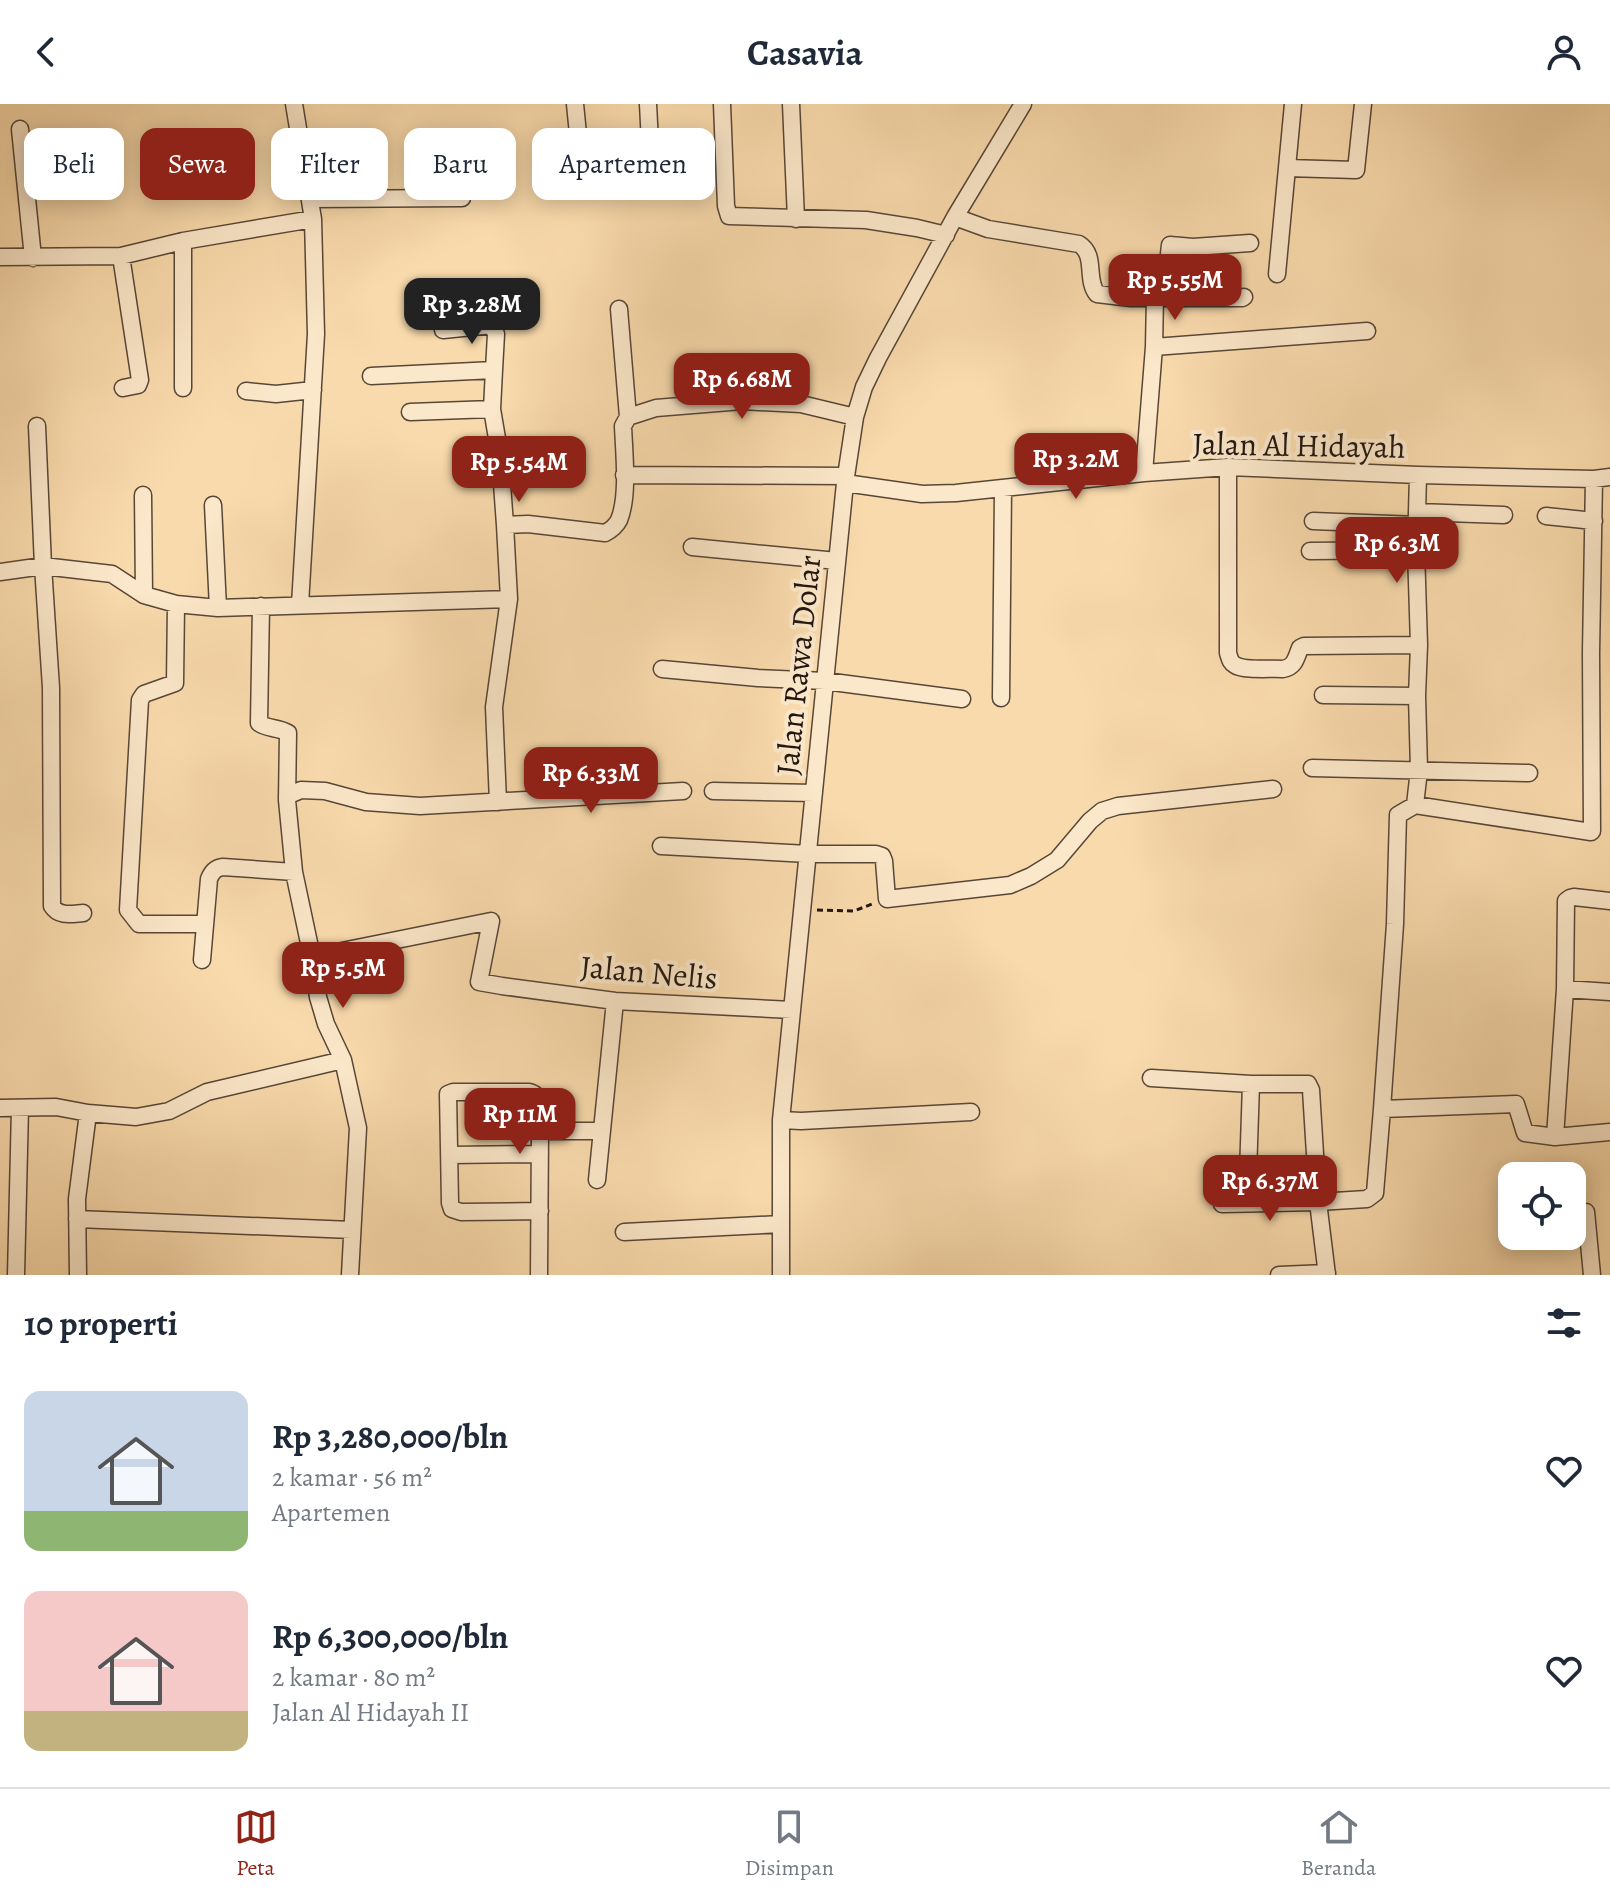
<!DOCTYPE html>
<html lang="id">
<head>
<meta charset="utf-8">
<style>
	body { margin:0; font-family:Alegreya,serif; background:#f6f6f7; color:#1f2937; height:100vh; display:flex; flex-direction:column; font-size:30px; white-space:nowrap }
	* { box-sizing:border-box; margin:0 }
	p { font-size:26px; color:#747a83 }
	.icon { flex:none; width:44px; height:44px; fill:none; stroke:currentColor; stroke-width:2; stroke-linecap:round; stroke-linejoin:round }
	.map { position:relative; height:1171px; overflow:hidden }
	.side { display:flex; flex-direction:column; background:#fff; flex:1 }
	.side>* { flex:none }
	.guide { position:absolute; left:24px; top:24px; width:800px; height:72px; display:flex; gap:16px }
	.controls { position:absolute; left:1498px; top:1058px; display:grid; gap:16px }
	.controls a { display:grid; place-items:center; width:88px; height:88px; border-radius:16px; background:#fff; box-shadow:0 4px 20px #0003; font-size:40px }
	.price { position:absolute; translate:-50% -68px; padding:0 18px; border-radius:16px; background:#8f2418; color:#fff; font-size:26px; line-height:52px; filter:drop-shadow(0 2px 4px #0008) }
	.price::after { content:''; position:absolute; left:50%; top:48px; width:24px; height:18px; margin-left:-12px; background:inherit; clip-path:polygon(0 0,100% 0,50% 100%) }
	.price.selected { background:#222; color:#fff }
	ul { padding:0; list-style:none }
	li { display:flex; align-items:center; gap:24px; height:200px; padding:0 24px }
	li span { display:grid; place-items:center; flex:none; width:224px; height:160px; border-radius:16px; color:#555 }
	li>.icon { margin-inline-start:auto }
	span .icon { width:96px; height:96px; fill:#fffc; stroke-width:1 }
	li b { font-size:34px }
	h2 { display:flex; justify-content:space-between; align-items:center; height:96px; padding:0 24px; font-size:34px }
	.chip { padding:0 28px; border-radius:16px; background:#fff; box-shadow:0 4px 20px #0003; font-size:28px; line-height:72px }
	.chip.selected { background:#8f2418; color:#fff }
	header { display:flex; justify-content:space-between; align-items:center; height:104px; padding:0 24px; background:#fff; font-size:36px; font-weight:700 }
	.dock { display:flex; justify-content:space-around; align-items:center; height:112px; border-top:2px solid #e0e1e3; background:#fff; font-size:22px; color:#747a83 }
	.dock a { display:grid; justify-items:center; gap:4px }
	.dock .selected { color:#8f2418 }
	.map>svg:first-child { display:block }
	.lines { fill:none; stroke-linecap:round; stroke-linejoin:round }
	.minor-casing { stroke:#574737; stroke-width:19 }
	.path { stroke:#211610; stroke-width:3; stroke-dasharray:6 4; stroke-linecap:butt }
	.minor { stroke:#fbe7c9; stroke-width:16 }
	.labels { text-anchor:middle; dominant-baseline:central; stroke-width:8; stroke-linejoin:round; paint-order:stroke }
	.street-label { font-size:32px; fill:#211610; stroke:#fbe7c9 }
</style>
</head>
<body>
<header><svg class="icon" aria-label="back" viewBox="0 0 24 24"><path d="M15 5l-7 7 7 7"/></svg>Casavia<svg class="icon" aria-label="person" viewBox="0 0 24 24"><circle cx="12" cy="8" r="4"/><path d="M4 21q1-7 8-7t8 7"/></svg></header>
<div class="map">
<svg width="1610" height="1171" viewBox="0 0 1610 1171">
	<rect width="100%" height="100%" fill="#f9daac"/>
	<filter id="stains"><feTurbulence type="fractalNoise" baseFrequency=".0025" numOctaves="4"/><feColorMatrix values="0 0 0 0 .2 0 0 0 0 .09 0 0 0 0 .02 0 0 0 .5 -.17"/></filter>
	<radialGradient id="worn" r=".72"><stop offset=".6" stop-color="#630" stop-opacity="0"/><stop offset="1" stop-color="#630" stop-opacity=".3"/></radialGradient>
	<g class="lines">
		<defs>
			<path id="minor" d="M575 0 582 70
				M648 0 651 58
				M722 0 726 102 729 112 866 116 917 124 946 131
				M791 0 796 115
				M20 25 33 154
				M1287 64 1356 66 1363 0
				M311 95 462 94
				M955 113 988 125 1079 140C1097 151 1085 175 1097 190L1131 194H1242L1244 193
				M183 137V284
				M121 152 140 276 138 281 123 284
				M0 153 121 152 183 137 313 115 294 0
				M1277 170 1293 0
				M1164 193 1170 141 1193 143 1250 139
				M619 205 628 313
				M443 226 492 221 496 230 494 266
				M1154 243 1367 227
				M371 272 494 266 492 305 500 352 505 421
				M246 287 276 290 313 286
				M410 308 492 305
				M37 322 43 462 51 584 52 802C59 813 71 810 83 809
				M1228 363V549C1230 555 1230 558 1235 561 1244 567 1272 564 1283 565 1295 563 1296 554 1300 544L1304 542 1419 541
				M1144 369 1154 243 1155 193
				M624 371 846 372
				M1594 375 1591 549 1592 727 1591 728 1415 701 1398 711 1395 820 1382 1005 1516 1000 1525 1029 1555 1033 1610 1028
				M845 379 922 390 956 389 1144 369 1228 363 1418 371 1594 375 1610 373
				M143 391 144 491
				M213 401 218 504
				M1417 408 1504 411
				M1546 412 1594 417
				M1313 417 1417 421
				M692 443 837 457
				M1310 447 1416 446
				M0 468 43 462 112 470 144 491 176 500 218 504 509 495
				M176 500 175 579 144 590 140 596 128 806 139 820H205
				M300 501 316 230 313 115
				M261 502 259 619C267 625 278 623 288 629L287 696 294 768 312 853 318 893 326 920 343 956 358 1024 350 1171
				M662 565 758 574 825 577 962 595
				M1323 591 1417 592
				M1001 594 1003 384
				M1312 664 1529 669
				M713 687 814 689
				M287 692 301 686 325 687 366 698 420 702 683 687
				M498 698 494 603 509 495 505 421 528 420 605 429C611 426 616 422 619 416 629 392 624 348 623 322L628 313 656 304 742 297 801 300 855 313
				M1415 701 1419 666 1417 592 1419 541 1416 446 1418 371
				M661 742 808 750H876L882 752 884 757 887 795 1010 781 1031 772 1057 756 1090 717 1102 707 1118 702 1273 685
				M312 853 491 817 479 878 502 882 615 897 792 906
				M202 856 209 775C212 768 215 764 223 763L294 768
				M1565 885 1610 888
				M1151 974 1251 980
				M0 1004 56 1003 88 1009 136 1013 169 1007 207 988 343 956
				M781 1016 801 1017 971 1008
				M540 1027C540 1013 546 992 529 988H453L448 990 450 1099 452 1105 461 1108 540 1107
				M1555 1033 1565 885 1566 797 1570 794 1574 793 1610 797
				M450 1051 540 1050
				M597 1076 615 897
				M1222 1100 1318 1098 1311 986 1308 980H1251L1247 1099
				M1586 1108 1592 1171
				M77 1115 352 1126
				M624 1128 781 1120
				M16 1171 20 1004
				M78 1171 77 1095 88 1009
				M539 1171 540 1027H602
				M781 1171V1016L845 379 855 313 864 283 878 254 955 113 1023 0
				M1279 1171 1327 1169
				M1327 1171 1318 1098 1367 1095 1375 1089 1382 1005"/>
		</defs>
		<!-- minor casing -->
		<use href="#minor" class="minor-casing"/>
		<!-- path -->
		<path class="path" d="M817 806 854 807 872 800"/>
		<!-- minor -->
		<use href="#minor" class="minor"/>
	</g>
	<g class="labels">
		<!-- street labels -->
		<g class="street-label">
			<text transform="translate(1299 341) rotate(1)">Jalan Al Hidayah</text>
			<text transform="translate(798 561) rotate(-84)">Jalan Rawa Dolar</text>
			<text transform="translate(649 868) rotate(5)">Jalan Nelis</text>
		</g>
	</g>
	<rect width="100%" height="100%" filter="url(#stains)"/>
	<rect width="100%" height="100%" fill="url(#worn)"/>
</svg>
<div class="controls">
<a><svg class="icon" aria-label="locate" viewBox="0 0 24 24"><circle cx="12" cy="12" r="6"/><path d="M12 2v4M12 18v4M2 12h4M18 12h4"/></svg></a>
</div>
<b class="price" style="left:1175px;top:218px">Rp 5.55M</b>
<b class="price selected" style="left:472px;top:242px">Rp 3.28M</b>
<b class="price" style="left:742px;top:317px">Rp 6.68M</b>
<b class="price" style="left:1076px;top:397px">Rp 3.2M</b>
<b class="price" style="left:519px;top:400px">Rp 5.54M</b>
<b class="price" style="left:1397px;top:481px">Rp 6.3M</b>
<b class="price" style="left:591px;top:711px">Rp 6.33M</b>
<b class="price" style="left:343px;top:906px">Rp 5.5M</b>
<b class="price" style="left:520px;top:1052px">Rp 11M</b>
<b class="price" style="left:1270px;top:1119px">Rp 6.37M</b>
<div class="guide">
<a class="chip">Beli</a>
<a class="chip selected">Sewa</a>
<a class="chip">Filter</a>
<a class="chip">Baru</a>
<a class="chip">Apartemen</a>
</div>
</div>
<section class="side">
<h2>10 properti<svg class="icon" aria-label="filters" viewBox="0 0 24 24"><path d="M4 7h16M4 17h16"/><circle cx="9" cy="7" r="2"/><circle cx="15" cy="17" r="2"/></svg></h2>
<ul>
<li><span style="background:linear-gradient(#c9d6e8 75%,#8fb573 0)"><svg class="icon" aria-label="home" viewBox="0 0 24 24"><path d="M3 11l9-7 9 7M6 9v11h12V9"/></svg></span><div><b>Rp 3,280,000/bln</b><p>2 kamar · 56 m²</p><p>Apartemen</p></div><svg class="icon" aria-label="heart" viewBox="0 0 24 24"><path d="M12 20l-8-8c-3-5 5-10 8-4 3-6 11-1 8 4z"/></svg></li>
<li><span style="background:linear-gradient(#f6c9c9 75%,#c2b280 0)"><svg class="icon" aria-label="home" viewBox="0 0 24 24"><path d="M3 11l9-7 9 7M6 9v11h12V9"/></svg></span><div><b>Rp 6,300,000/bln</b><p>2 kamar · 80 m²</p><p>Jalan Al Hidayah II</p></div><svg class="icon" aria-label="heart" viewBox="0 0 24 24"><path d="M12 20l-8-8c-3-5 5-10 8-4 3-6 11-1 8 4z"/></svg></li>
</ul>
</section>
<nav class="dock">
<a class="selected"><svg class="icon" aria-label="map" viewBox="0 0 24 24"><path d="M3 6l6-2 6 2 6-2v14l-6 2-6-2-6 2zM9 4v14M15 6v14"/></svg>Peta</a>
<a><svg class="icon" aria-label="saved" viewBox="0 0 24 24"><path d="M7 4h10v16l-5-4-5 4z"/></svg>Disimpan</a>
<a><svg class="icon" aria-label="home" viewBox="0 0 24 24"><path d="M3 11l9-7 9 7M6 9v11h12V9"/></svg>Beranda</a>
</nav>
</body>
</html>
